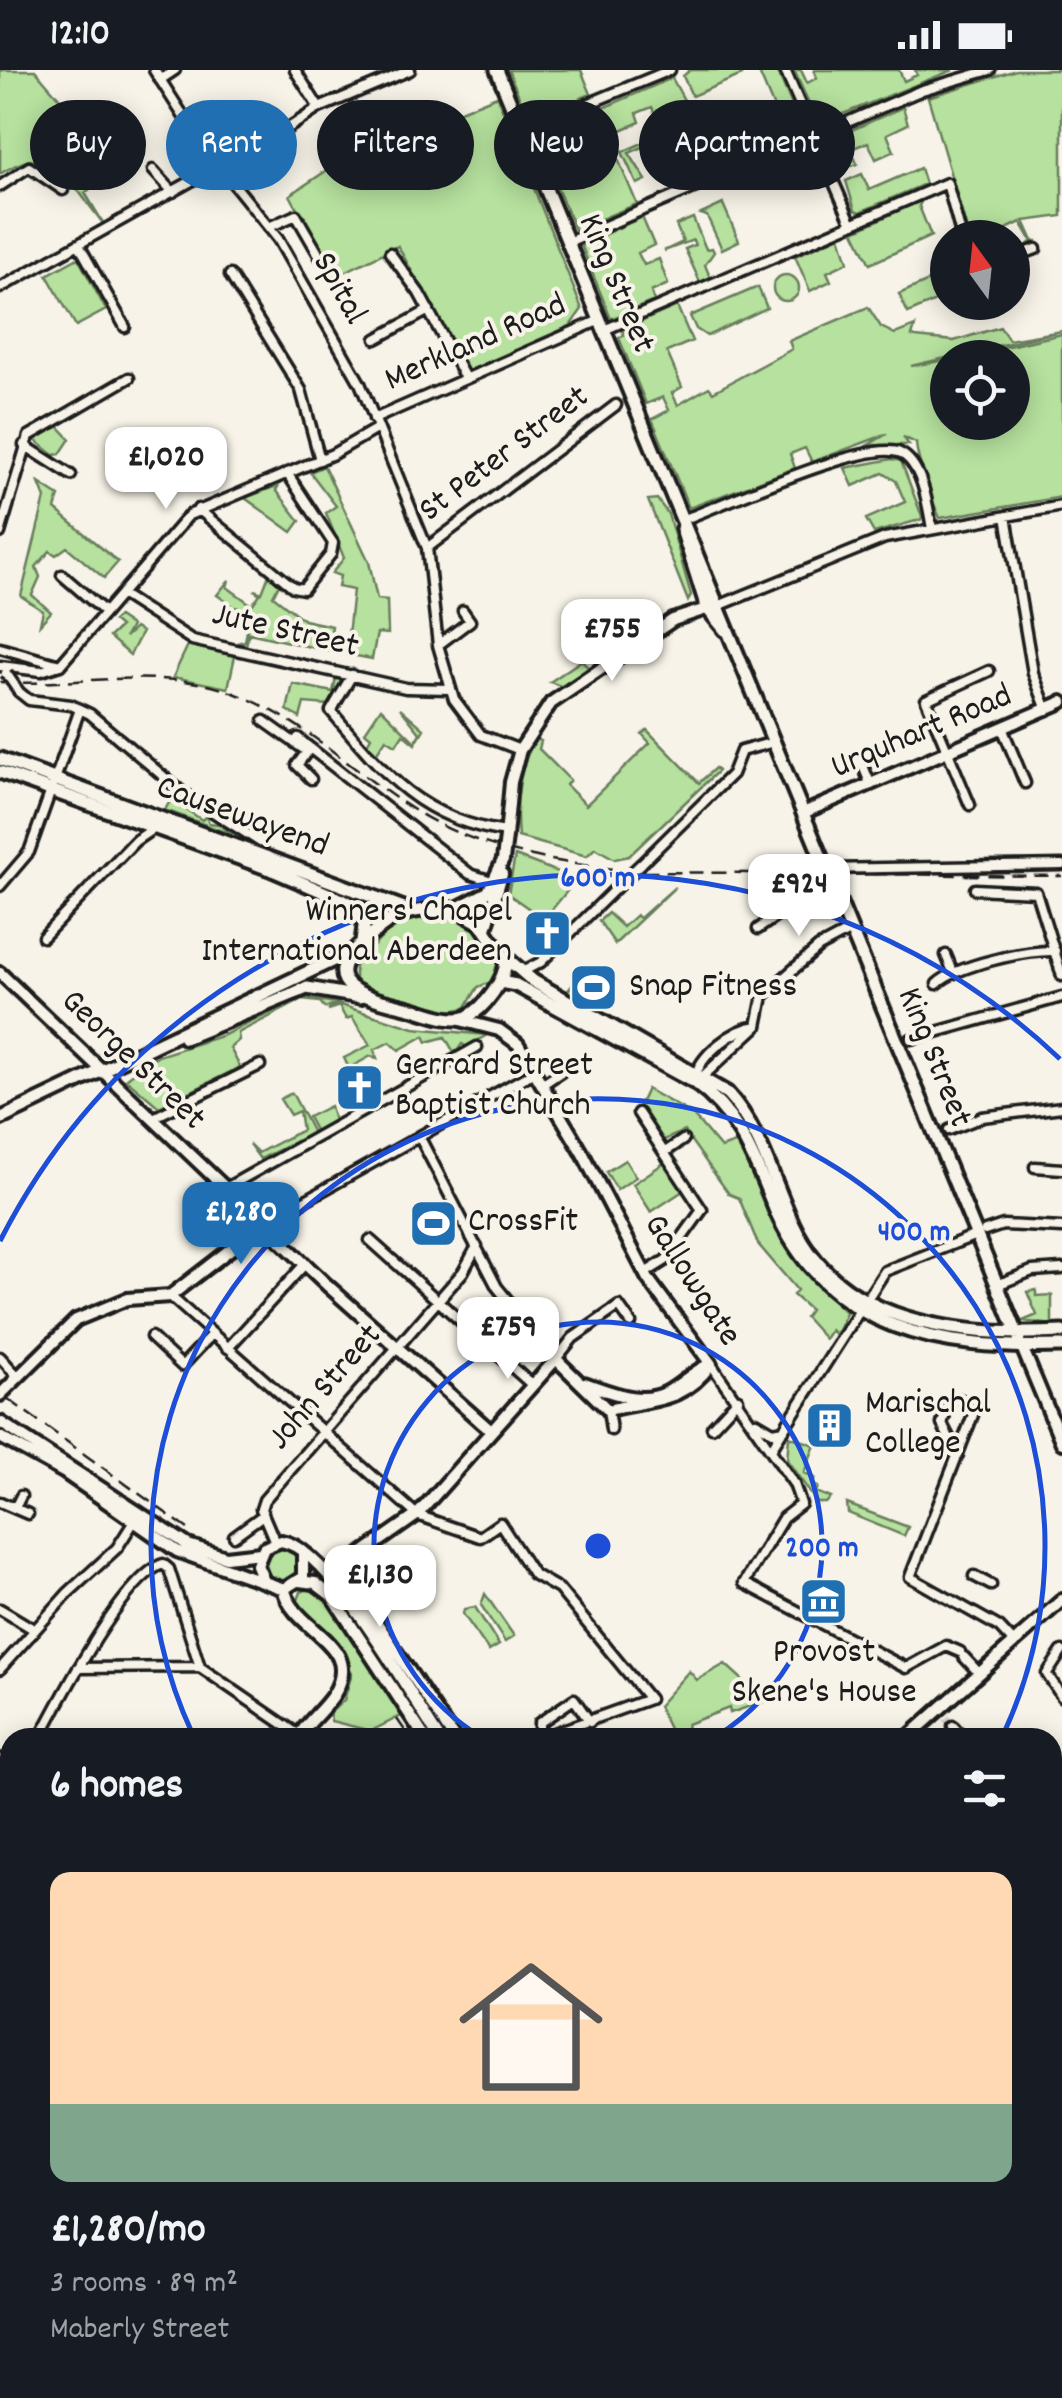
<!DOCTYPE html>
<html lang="en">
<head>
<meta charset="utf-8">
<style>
	body { margin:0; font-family:Dekko,sans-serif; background:#20242c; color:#f1f3f6; height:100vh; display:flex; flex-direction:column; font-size:38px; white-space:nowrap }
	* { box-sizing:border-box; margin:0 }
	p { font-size:32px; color:#9ea1a6 }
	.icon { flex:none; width:55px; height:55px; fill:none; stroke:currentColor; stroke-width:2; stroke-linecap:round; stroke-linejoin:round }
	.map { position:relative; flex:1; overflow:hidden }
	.panel { position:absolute; left:0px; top:1658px; width:1062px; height:672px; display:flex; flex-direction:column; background:#171b24; border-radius:30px 30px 0 0; box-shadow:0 5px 25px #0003 }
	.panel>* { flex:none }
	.banner { position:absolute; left:30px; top:30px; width:1002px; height:90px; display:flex; gap:20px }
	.needle { width:65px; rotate:345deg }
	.controls { position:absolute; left:930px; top:150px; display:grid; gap:20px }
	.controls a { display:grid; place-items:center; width:100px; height:100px; border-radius:50%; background:#171b24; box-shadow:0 5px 25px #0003; font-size:50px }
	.price { position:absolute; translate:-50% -85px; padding:0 22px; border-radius:20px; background:#fff; color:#222; font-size:32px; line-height:65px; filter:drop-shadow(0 2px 5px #0008) }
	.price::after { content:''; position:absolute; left:50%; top:60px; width:30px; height:22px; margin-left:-15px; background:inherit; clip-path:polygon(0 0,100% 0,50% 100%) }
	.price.current { background:#1f6fb2; color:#fff }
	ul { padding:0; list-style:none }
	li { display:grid; align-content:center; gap:20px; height:530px; padding:0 50px }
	li span { display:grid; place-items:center; height:310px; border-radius:20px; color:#555 }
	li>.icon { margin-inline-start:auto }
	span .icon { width:180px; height:180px; fill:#fffc; stroke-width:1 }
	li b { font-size:42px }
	h2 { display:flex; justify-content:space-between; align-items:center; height:120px; padding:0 50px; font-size:42px }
	.chip { padding:0 35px; border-radius:45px; background:#171b24; box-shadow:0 5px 25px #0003; font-size:35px; line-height:90px }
	.chip.current { background:#1f6fb2; color:#fff }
	.status { display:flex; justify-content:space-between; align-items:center; height:70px; padding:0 50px; background:#171b24; direction:ltr }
	.status svg { height:28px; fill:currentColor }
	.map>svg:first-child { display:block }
	.green { fill:#b6e19e; stroke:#697e5d; stroke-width:2.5 }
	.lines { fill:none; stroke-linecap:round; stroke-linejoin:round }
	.street-tunnel { stroke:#d6d3c9; stroke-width:8; stroke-dasharray:8 4; stroke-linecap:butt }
	.street-casing { stroke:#1c1c1c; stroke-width:15 }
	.secondary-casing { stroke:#1c1c1c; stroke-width:18 }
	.primary-casing { stroke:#1c1c1c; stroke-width:19 }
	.street { stroke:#f7f3e8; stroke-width:8 }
	.secondary { stroke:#f7f3e8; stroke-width:10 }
	.primary { stroke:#f7f3e8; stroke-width:11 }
	.rail { stroke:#1c1c1c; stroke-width:2.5; stroke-dasharray:15 8; stroke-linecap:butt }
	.street-bridge-casing { stroke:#1c1c1c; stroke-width:15; stroke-linecap:butt }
	.secondary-bridge-casing { stroke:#1c1c1c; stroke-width:18; stroke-linecap:butt }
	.primary-bridge-casing { stroke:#1c1c1c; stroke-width:19; stroke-linecap:butt }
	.street-bridge { stroke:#f7f3e8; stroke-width:8 }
	.secondary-bridge { stroke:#f7f3e8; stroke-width:10 }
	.primary-bridge { stroke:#f7f3e8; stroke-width:11 }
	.ring { fill:none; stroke:#1d4ed8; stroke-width:5 }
	.labels { text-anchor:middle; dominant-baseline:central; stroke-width:8; stroke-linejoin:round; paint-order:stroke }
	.street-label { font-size:35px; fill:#1c1c1c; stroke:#f7f3e8 }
	.poi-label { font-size:35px; fill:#1c1c1c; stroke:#f7f3e8; text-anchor:start }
	.centre { fill:#1d4ed8; stroke:#f7f3e8; stroke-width:5 }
	.ring-label { font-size:30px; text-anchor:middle; font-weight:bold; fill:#1d4ed8; stroke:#f7f3e8; stroke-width:8; stroke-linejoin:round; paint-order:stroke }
</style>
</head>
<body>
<div class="status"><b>12:10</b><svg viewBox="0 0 49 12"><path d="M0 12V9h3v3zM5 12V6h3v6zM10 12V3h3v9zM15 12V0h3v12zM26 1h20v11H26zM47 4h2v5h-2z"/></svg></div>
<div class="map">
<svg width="1062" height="2328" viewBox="0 0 1062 2328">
	<rect width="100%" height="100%" fill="#f7f3e8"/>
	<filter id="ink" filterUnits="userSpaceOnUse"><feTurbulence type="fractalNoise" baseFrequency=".01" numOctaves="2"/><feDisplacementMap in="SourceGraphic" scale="20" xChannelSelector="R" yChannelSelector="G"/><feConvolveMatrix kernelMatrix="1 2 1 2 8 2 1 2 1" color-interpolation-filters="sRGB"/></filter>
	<g filter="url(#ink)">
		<!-- green -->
		<path class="green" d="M0 0H35L78 50 92 39 132 84 85 123 105 156 74 115C33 106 52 72 0 104Z
			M508 0H581L591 24 529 50Z
			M690 0H740L742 5 692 26 683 6Z
			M758 0H777L801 56 793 65 736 89 725 67 777 45Z
			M794 0H801L807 13 817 8 814 0H899L904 11 917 5 915 0H953L818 54Z
			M1016 0H1062V146L1024 151 1033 171H1038L1024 178 1032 171 1021 152 990 167H969L928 27Z
			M672 8 684 30 654 42 652 37 637 43 640 52 614 63 603 38Z
			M497 26 582 239 570 256 466 302 398 176 334 207 290 125 347 87Z
			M261 34 275 56 246 75 234 58Z
			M596 37 637 134 575 160 534 63Z
			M903 37 908 54 887 64 894 81 876 89 868 72 851 79 857 94 839 100 827 71Z
			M661 65 672 90 716 71 725 92 681 112 674 99 663 103 652 73 629 83 646 110 637 114 622 82Z
			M920 98 925 114 860 142 855 140 846 111 862 104 869 120Z
			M922 130 919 136 931 166 870 194 854 161Z
			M723 134 739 171 722 179 707 146 701 144Z
			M642 147 654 175 638 183 644 195 659 189 668 214 651 222 654 231 611 249 581 175Z
			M693 148 706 179 712 178 714 182 705 195 710 207 700 212 685 179 695 175 693 170 664 181 683 172 676 155Z
			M840 166 848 192 827 202 831 211 810 221 795 186Z
			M78 188 106 240 76 256 47 205Z
			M947 203V226L908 243 899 224Z
			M773 218a13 13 0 1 1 26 0a13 13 0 1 1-26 0Z
			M758 217 767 238 707 266 696 259 690 246Z
			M677 236 692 271 667 282 682 317 672 323 678 335 709 317 713 322 792 279 789 271 868 237 881 257 895 264 915 256 912 266 916 267 954 271 1000 257 1009 270 1062 261 911 296 947 290 948 352H1012V288L960 287 1062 264V427L940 448C932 431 917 390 916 373L903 367 909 375H868L887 364 812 392 805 378 790 384 795 398 689 438 652 349 669 340 663 327 646 334 619 268 624 265 622 260Z
			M57 355 70 369 60 384 54 385 35 370Z
			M892 389 901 391 923 449 874 463 866 449 905 432 896 411 883 403 853 416 845 398Z
			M324 396 369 492 377 529 387 530 388 564 377 563 372 589 346 584 353 520 338 517 340 506 332 503 344 488 326 443 336 436 310 402Z
			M39 413 59 426 55 439 118 492 104 508 67 477 56 485 50 481 36 497 40 507 32 525 51 542 40 554 43 541 21 526 45 428Z
			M279 415 276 420 300 451 292 462 245 428Z
			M657 429 668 444 691 525 688 531 648 430Z
			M269 505 279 514 273 526 304 550 332 556 328 581 249 563 246 575 237 573 245 571 247 561 243 555 250 556 252 541 234 537 217 525 229 510 227 517 252 535 260 524 254 520 262 523Z
			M118 547 131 556 125 567 135 558 142 562 130 585 109 567 120 557 113 551Z
			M188 575 235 586 228 618 173 607Z
			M582 590 589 599 563 617 550 612Z
			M336 608 343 612 328 635 304 633 300 648 287 640 293 614 333 622Z
			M381 638 415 672 420 663 400 638 424 659 415 674 403 664 396 675 386 669 376 684 367 674 371 667 365 662Z
			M647 660 699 713 715 698 718 701 629 786 615 789 595 778 587 786 518 767C515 732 518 700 535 669L541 671 539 679 570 710 566 715 586 735 650 673 642 664Z
			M171 729 202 750 206 746 209 753 218 754 233 765 165 740Z
			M515 786 577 809 544 849 508 824Z
			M675 817 615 874 599 851 608 843 623 857 636 845 640 848Z
			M455 844 478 856 501 892 496 910 478 917 466 937C445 948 370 929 355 910V896C398 853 388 846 455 844Z
			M584 900 592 906 583 919 586 931 566 923Z
			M302 928 337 933 325 938 320 932 302 930 238 963 239 970 230 978 240 997 159 1037 126 1009 152 988 224 965Z
			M337 934 414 958 487 965 467 977 462 974 455 984 445 967 427 972 424 966 399 980 390 972 374 980 377 988 371 986 349 998 344 988 370 975 352 947 346 949 339 936 328 940Z
			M647 1019 692 1044 721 1078 738 1072 794 1189 846 1243 836 1265 831 1260 825 1269 805 1247 810 1240 793 1225 797 1220 758 1174 739 1128 729 1124 684 1061 662 1071 639 1036Z
			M292 1023 313 1063 260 1089 249 1074 258 1083 302 1060 299 1041 290 1045 280 1029Z
			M330 1036 334 1051 316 1062 308 1047Z
			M625 1090 636 1107 617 1120 606 1102Z
			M667 1091 686 1119 651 1142 633 1114Z
			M1036 1220V1226L1052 1225V1255L1023 1251 1037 1245 1027 1222Z
			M789 1366 815 1375 804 1403 815 1408 812 1414 818 1417 816 1422 831 1428 826 1433H817L787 1390Z
			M847 1434 908 1457 904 1466 848 1443Z
			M266 1495a16 16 0 1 1 32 0a16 16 0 1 1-32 0Z
			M308 1519 326 1528 403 1645 371 1661 331 1651 330 1643 344 1630 352 1603 336 1569 296 1535 301 1522Z
			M485 1524 514 1566 505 1572 481 1535Z
			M475 1537 499 1575 489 1581 463 1544 464 1539Z
			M725 1594 766 1631 730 1643 729 1638 687 1654 688 1667H673L658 1636 689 1601 697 1610Z
			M9 1916 10 1965 0 1967V1921Z"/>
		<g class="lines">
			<!-- street-tunnel -->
			<path class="street-tunnel" d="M946 1648 953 1656"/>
			<defs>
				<path id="street" d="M154 0 200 72 278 169 360 313 427 478 438 575 454 629 481 665 520 680
					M295 0 319 38
					M785 0 852 154
					M160 10 175 0
					M522 61 670 0
					M153 100 173 122
					M224 100 319 38 410 0
					M0 116 29 97 63 120
					M269 157 296 145 322 190
					M568 172 922 20 990 0
					M79 175 125 257
					M390 183 419 223 465 308
					M1012 188 1036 179
					M230 205 301 320 320 390
					M0 218 220 95
					M604 260 947 113 962 168
					M376 269 429 240
					M374 349 600 250
					M24 375 71 405
					M198 439 293 517 303 519 331 484 333 473 287 403
					M1006 446 1033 603 1047 640
					M682 450C721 436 868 368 900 383 923 394 928 437 932 459
					M0 463 29 366 129 308
					M427 478 616 335
					M62 505 105 542
					M121 524 192 570 406 618 449 619
					M718 536 885 468 1062 436
					M438 575 470 551 463 541
					M0 578 60 595
					M0 596 41 601 60 595 189 445 333 384 376 359
					M352 605 331 641C383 703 422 751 507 762
					M19 622 29 630 71 635 90 644 183 723 260 772
					M264 651 302 678H310L470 804 498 813
					M1003 660 1025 713
					M298 668 310 678 297 695 311 709
					M860 689 871 715
					M970 735 926 630 989 601
					M641 794 732 704 741 681 774 672
					M826 799 1062 795
					M0 816 29 782 79 642
					M975 819 1036 822 1062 906
					M758 859 788 838 834 819
					M43 867 135 771 154 758
					M946 885 953 902
					M522 902 541 892 622 812
					M937 914C957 895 1027 880 1055 881
					M911 969 1062 927
					M695 1008C700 984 734 959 757 956
					M699 1010 757 956 763 926 819 877 851 860
					M543 1014 561 1002
					M638 1043 702 1140 666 1190 645 1203
					M153 1048 260 995
					M949 1060 982 1047 1062 1037
					M419 1066 497 1217 556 1289 573 1268 619 1236 631 1253
					M665 1082 683 1070
					M1035 1097 1062 1099
					M226 1118 477 977
					M263 1154 536 1001
					M985 1161 1003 1155 1062 1158
					M370 1170 532 1315
					M997 1215 1032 1201 1062 1199
					M170 1226 417 1445 480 1467 500 1453 533 1504 559 1519 649 1629 540 1668
					M151 1267 182 1296 212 1264
					M228 1278 305 1194
					M0 1287 18 1307
					M711 1294 794 1414 801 1434 783 1448 744 1513 906 1598 946 1576 960 1582
					M608 1340 611 1360
					M756 1352 773 1362 784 1360
					M712 1357 738 1329
					M771 1379 885 1201 976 1165
					M958 1385 942 1354 948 1335 959 1329 967 1333 973 1345C952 1399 931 1453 910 1507L999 1557 1014 1573
					M0 1432 28 1444
					M10 1436H16L21 1426
					M234 1466 263 1445
					M275 1472 261 1439 264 1430 463 1202 477 1176
					M974 1506 991 1515
					M0 1539 35 1560
					M1062 1581 1047 1604 1062 1627
					M964 1587 979 1603
					M78 1598 200 1597
					M0 1599 68 1523 117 1478 133 1453
					M953 1656 964 1668
					M40 1668C61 1628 124 1507 163 1494L169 1499 200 1597 299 1665
					M539 1668V1653L574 1629 590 1652
					M0 1745 10 1750
					M0 1795 10 1792
					M0 2052 10 2048
					M258 2320 265 2328
					M490 2320 495 2328
					M581 2320 586 2328
					M645 2320 650 2328
					M0 2323 2 2328
					M328 2328 333 2320
					M384 2328 390 2320
					M424 2328 426 2320
					M789 2328 804 2320"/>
				<path id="secondary" d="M803 743 1062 632
					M506 767 511 712 520 680 551 633 673 550 712 537
					M455 839 488 822 503 790
					M486 859 502 804
					M0 903 327 1215 491 1361
					M460 950 499 960 518 974 583 1084 648 1209 711 1294
					M1022 1277 1062 1373
					M584 1313C610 1322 642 1337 669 1321 684 1312 694 1301 710 1294
					M0 1325 76 1250 127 1229 170 1226 263 1154
					M0 1352 188 1475 226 1487 260 1483
					M0 1367 65 1403 177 1481 284 1519 303 1507V1484
					M264 1511 257 1495 264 1478 281 1471C330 1478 409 1624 439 1668
					M299 1511 315 1513 332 1526 425 1668
					M454 1668 347 1508V1494L417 1445 556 1289 608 1340C650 1329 683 1334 711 1294
					M907 1668 1062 1530
					M0 1690 10 1694
					M0 2198 10 2211
					M0 2308 10 2304
					M94 2320 101 2328
					M756 2320 761 2328
					M911 2320 916 2328
					M924 2320 928 2328
					M173 2328 181 2320"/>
				<path id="primary" d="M497 0 826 799
					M682 459 707 538 725 560
					M0 689 409 840
					M0 702 270 799 347 832 360 839 365 849 362 872
					M833 816 1019 1268
					M455 839 480 853 506 891C505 910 485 938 467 947 450 954 423 941 406 937 367 928 312 915 364 871 401 839 408 840 455 839Z
					M504 886 533 911 727 1023C760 1058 773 1111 793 1154 840 1256 962 1267 1062 1262
					M500 912 516 915 695 1013C740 1046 754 1089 775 1139 829 1262 939 1280 1062 1276
					M185 968 307 918 360 927
					M0 1049 348 883
					M284 1519C293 1562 365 1573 334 1624 324 1640 308 1651 298 1668
					M1052 1819 1062 1809
					M1059 1853 1062 1828
					M1052 1860 1062 1869
					M0 1909 10 1902"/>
			</defs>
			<!-- street casing -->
			<use href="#street" class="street-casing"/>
			<!-- secondary casing -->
			<use href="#secondary" class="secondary-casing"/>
			<!-- primary casing -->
			<use href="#primary" class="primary-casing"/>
			<!-- street -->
			<use href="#street" class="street"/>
			<!-- secondary -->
			<use href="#secondary" class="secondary"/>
			<!-- primary -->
			<use href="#primary" class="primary"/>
			<!-- rail -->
			<path class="rail" d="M0 612C78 617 159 595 234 623 306 650 355 705 419 743 484 783 571 796 646 802L1062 806
				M8 1329 192 1462
				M397 1649 410 1668
				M1052 2276 1062 2296
				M1052 2300 1062 2321
				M1042 2320 1046 2328"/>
			<defs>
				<path id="street-bridge" d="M6 603 19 622
					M622 812 641 794"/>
				<path id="secondary-bridge" d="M503 790 506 767"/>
				<path id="primary-bridge" d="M826 799 833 816"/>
			</defs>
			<!-- street-bridge casing -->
			<use href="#street-bridge" class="street-bridge-casing"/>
			<!-- secondary-bridge casing -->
			<use href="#secondary-bridge" class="secondary-bridge-casing"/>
			<!-- primary-bridge casing -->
			<use href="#primary-bridge" class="primary-bridge-casing"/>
			<!-- street-bridge -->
			<use href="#street-bridge" class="street-bridge"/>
			<!-- secondary-bridge -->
			<use href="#secondary-bridge" class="secondary-bridge"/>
			<!-- primary-bridge -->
			<use href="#primary-bridge" class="primary-bridge"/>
		</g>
	</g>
	<!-- distance rings -->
	<g class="ring">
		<path d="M481 1667A224 224 0 1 1 715 1667"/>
		<path d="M193 1665A447 447 0 1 1 1003 1665"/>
		<path d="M0 1171A671 671 0 0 1 1060 989"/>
	</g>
	<!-- icons -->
	<defs>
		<symbol id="church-square" viewBox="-11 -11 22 22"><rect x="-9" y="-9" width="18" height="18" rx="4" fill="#1f6fb2" stroke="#f7f3e8"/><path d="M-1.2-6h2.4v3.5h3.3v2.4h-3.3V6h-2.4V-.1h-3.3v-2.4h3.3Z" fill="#fff"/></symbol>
		<symbol id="stadium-square" viewBox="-11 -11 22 22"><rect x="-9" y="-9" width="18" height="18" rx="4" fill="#1f6fb2" stroke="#f7f3e8"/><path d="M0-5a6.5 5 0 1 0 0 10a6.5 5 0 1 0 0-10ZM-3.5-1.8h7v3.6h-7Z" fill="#fff"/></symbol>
		<symbol id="building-square" viewBox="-11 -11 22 22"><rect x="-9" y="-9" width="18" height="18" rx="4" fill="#1f6fb2" stroke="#f7f3e8"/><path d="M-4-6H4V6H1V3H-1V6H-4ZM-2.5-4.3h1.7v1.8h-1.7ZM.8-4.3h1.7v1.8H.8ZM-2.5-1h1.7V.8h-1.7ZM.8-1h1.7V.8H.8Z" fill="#fff"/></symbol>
		<symbol id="museum-square" viewBox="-11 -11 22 22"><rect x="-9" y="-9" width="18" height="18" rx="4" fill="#1f6fb2" stroke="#f7f3e8"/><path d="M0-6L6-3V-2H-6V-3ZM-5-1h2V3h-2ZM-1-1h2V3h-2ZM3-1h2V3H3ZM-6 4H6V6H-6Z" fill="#fff"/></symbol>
	</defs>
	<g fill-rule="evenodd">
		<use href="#church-square" x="520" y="836" width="55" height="55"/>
		<use href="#stadium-square" x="566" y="890" width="55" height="55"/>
		<use href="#church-square" x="332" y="990" width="55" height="55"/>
		<use href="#stadium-square" x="406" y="1126" width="55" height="55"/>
		<use href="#building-square" x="802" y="1328" width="55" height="55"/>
		<use href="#museum-square" x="796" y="1504" width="55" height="55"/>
	</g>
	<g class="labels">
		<!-- street labels -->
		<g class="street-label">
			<text transform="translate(615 214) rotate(67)">King Street</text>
			<text transform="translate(338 219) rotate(61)">Spital</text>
			<text transform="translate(476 274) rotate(-24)">Merkland Road</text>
			<text transform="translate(505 385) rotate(-37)">St Peter Street</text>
			<text transform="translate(285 562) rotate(13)">Jute Street</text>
			<text transform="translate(922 663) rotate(-23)">Urquhart Road</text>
			<text transform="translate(242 748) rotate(20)">Causewayend</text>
			<text transform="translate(933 988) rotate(68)">King Street</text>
			<text transform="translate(132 991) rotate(44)">George Street</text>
			<text transform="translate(691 1211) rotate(57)">Gallowgate</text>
			<text transform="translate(326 1318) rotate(-49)">John Street</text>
		</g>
		<!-- poi labels -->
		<g class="poi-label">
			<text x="512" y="843" text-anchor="end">Winners' Chapel<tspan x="512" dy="40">International Aberdeen</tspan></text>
			<text x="629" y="918">Snap Fitness</text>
			<text x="395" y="997">Gerrard Street<tspan x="395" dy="40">Baptist Church</tspan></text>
			<text x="468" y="1153">CrossFit</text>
			<text x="865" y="1335">Marischal<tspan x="865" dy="40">College</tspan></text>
			<text x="824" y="1584" text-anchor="middle">Provost<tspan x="824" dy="40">Skene's House</tspan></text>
		</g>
	</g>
	<circle cx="598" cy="1476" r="15" class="centre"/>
	<g class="ring-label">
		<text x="598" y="816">600 m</text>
		<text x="914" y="1170">400 m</text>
		<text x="822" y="1486">200 m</text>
	</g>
</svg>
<div class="controls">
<a><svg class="needle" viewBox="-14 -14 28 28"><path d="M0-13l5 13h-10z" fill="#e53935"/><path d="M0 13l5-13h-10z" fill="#9ea1a6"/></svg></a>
<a><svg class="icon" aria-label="locate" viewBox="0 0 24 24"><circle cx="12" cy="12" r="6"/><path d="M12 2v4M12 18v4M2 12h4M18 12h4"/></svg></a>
</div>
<b class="price" style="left:166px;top:442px">£1,020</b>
<b class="price" style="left:612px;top:614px">£755</b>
<b class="price" style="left:799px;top:869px">£924</b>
<b class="price current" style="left:241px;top:1197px">£1,280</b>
<b class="price" style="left:508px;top:1312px">£759</b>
<b class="price" style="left:380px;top:1560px">£1,130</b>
<div class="banner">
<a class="chip">Buy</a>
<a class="chip current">Rent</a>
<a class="chip">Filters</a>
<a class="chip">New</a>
<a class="chip">Apartment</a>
</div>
<section class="panel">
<h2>6 homes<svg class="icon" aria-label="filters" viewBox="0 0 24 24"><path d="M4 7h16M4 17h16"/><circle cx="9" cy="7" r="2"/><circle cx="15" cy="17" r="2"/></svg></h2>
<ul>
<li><span style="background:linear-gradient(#ffd9b3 75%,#7fa58c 0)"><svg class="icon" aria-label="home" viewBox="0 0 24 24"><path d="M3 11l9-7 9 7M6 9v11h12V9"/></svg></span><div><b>£1,280/mo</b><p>3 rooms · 89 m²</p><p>Maberly Street</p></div></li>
</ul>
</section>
</div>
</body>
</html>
